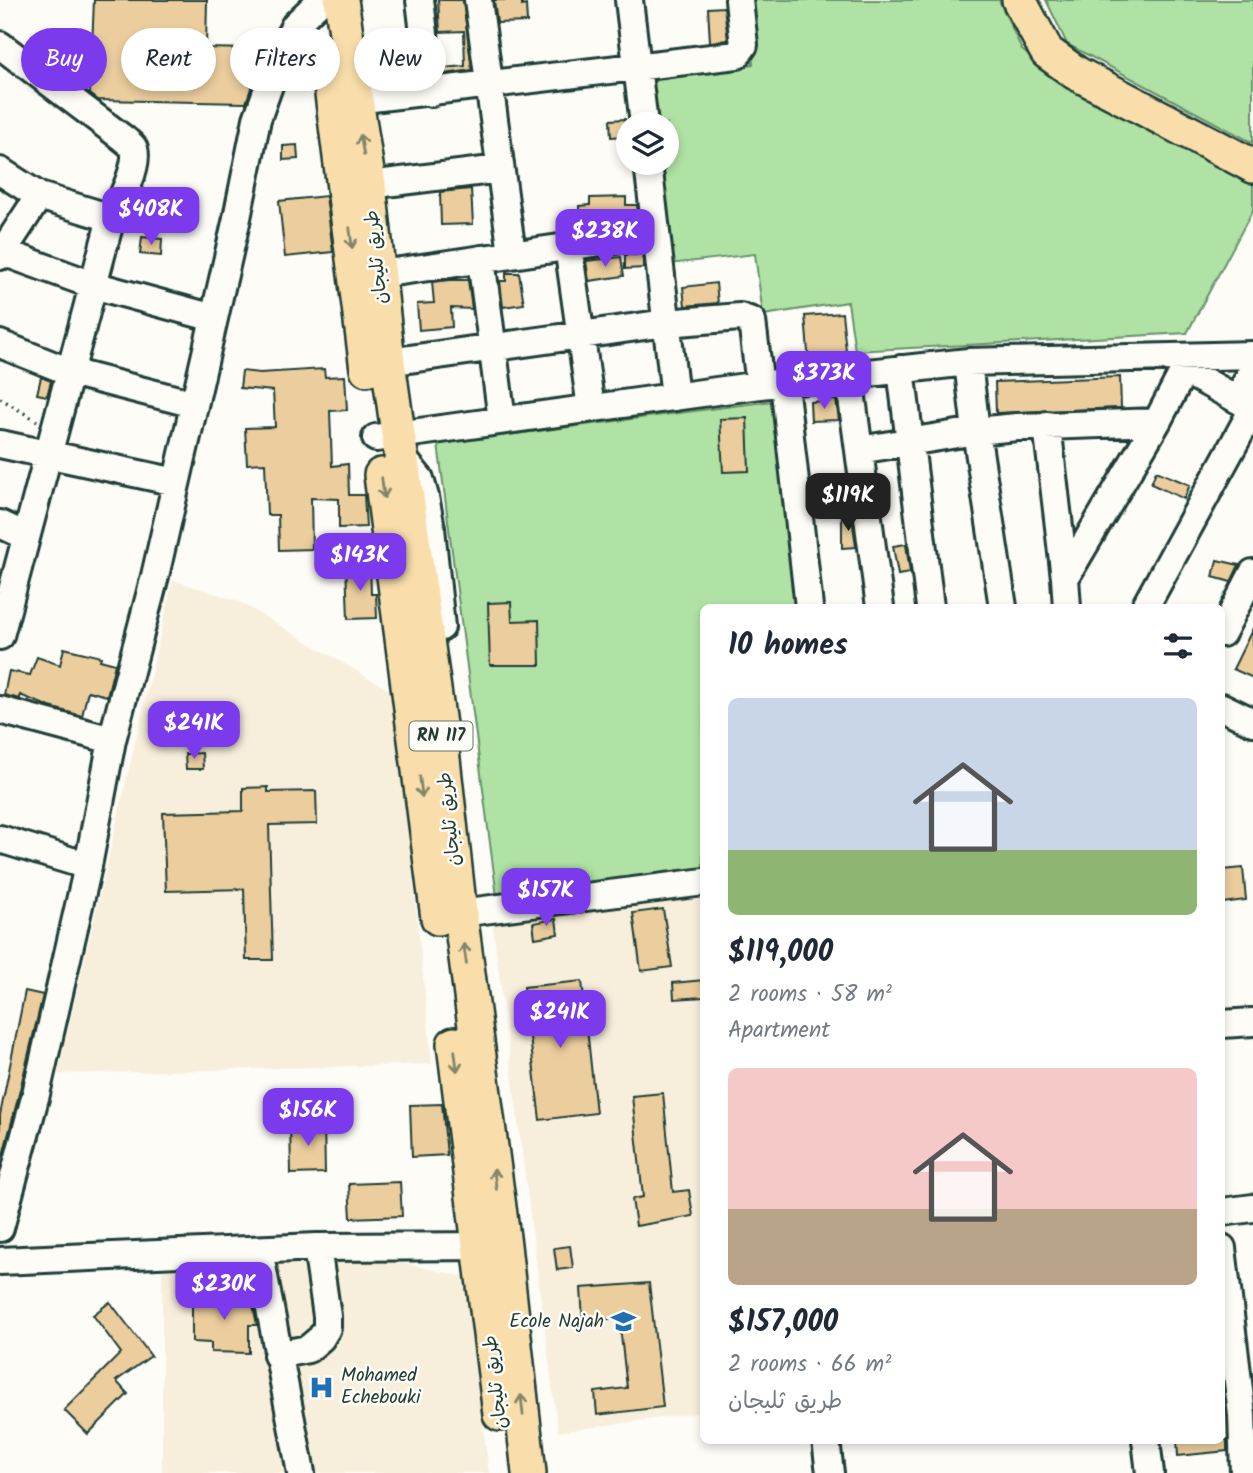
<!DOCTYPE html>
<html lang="en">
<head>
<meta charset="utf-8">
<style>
	body { margin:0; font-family:Kalam,"Playpen Sans Arabic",sans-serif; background:#f2f2f3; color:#1f2937; height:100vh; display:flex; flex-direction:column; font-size:26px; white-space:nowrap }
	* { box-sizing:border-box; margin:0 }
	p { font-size:23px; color:#747a83 }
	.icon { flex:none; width:38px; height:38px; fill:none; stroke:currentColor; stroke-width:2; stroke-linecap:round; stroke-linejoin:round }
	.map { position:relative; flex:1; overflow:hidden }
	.sheet { position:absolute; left:700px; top:604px; width:525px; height:840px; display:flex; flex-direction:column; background:#fff; border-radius:10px; box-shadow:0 4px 10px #0003 }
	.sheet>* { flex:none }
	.guide { position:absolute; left:21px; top:28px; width:574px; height:63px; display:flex; gap:14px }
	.fabs { position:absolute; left:616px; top:112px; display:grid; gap:14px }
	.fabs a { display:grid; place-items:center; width:63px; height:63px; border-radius:50%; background:#fff; box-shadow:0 4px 10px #0003; font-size:35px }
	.price { position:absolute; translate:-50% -60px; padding:0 16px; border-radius:14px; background:#7c3aed; color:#fff; font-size:23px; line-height:46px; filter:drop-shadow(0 2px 4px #0008) }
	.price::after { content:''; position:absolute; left:50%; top:42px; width:21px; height:16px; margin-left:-10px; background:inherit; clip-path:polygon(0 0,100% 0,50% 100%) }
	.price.selected { background:#222; color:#fff }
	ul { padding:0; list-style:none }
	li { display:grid; align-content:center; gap:14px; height:371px; padding:0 28px }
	li span { display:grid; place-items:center; height:217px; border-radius:10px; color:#555 }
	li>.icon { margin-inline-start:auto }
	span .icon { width:126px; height:126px; fill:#fffc; stroke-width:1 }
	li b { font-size:30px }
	h2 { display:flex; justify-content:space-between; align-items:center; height:84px; padding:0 28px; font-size:30px }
	.chip { padding:0 24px; border-radius:32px; background:#fff; box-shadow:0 4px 10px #0003; font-size:24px; line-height:63px }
	.chip.selected { background:#7c3aed; color:#fff }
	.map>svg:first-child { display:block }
	.built { fill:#f8eedc }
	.green { fill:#afe2a4; stroke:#67906c; stroke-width:2 }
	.building { fill:#ebcd9e; stroke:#1f3d34; stroke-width:2 }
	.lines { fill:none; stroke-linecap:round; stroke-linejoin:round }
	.minor-casing { stroke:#1f3d34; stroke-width:32 }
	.major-casing { stroke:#1f3d34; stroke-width:38 }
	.path { stroke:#1f3d34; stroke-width:3.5; stroke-dasharray:2 5; stroke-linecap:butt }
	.minor { stroke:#fdfcf7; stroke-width:26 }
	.major { stroke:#f9deab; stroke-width:33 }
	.oneway { stroke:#81856a }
	.labels { text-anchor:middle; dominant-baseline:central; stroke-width:5; stroke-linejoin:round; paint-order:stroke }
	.shield { fill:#fdfcf7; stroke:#62766e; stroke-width:2 }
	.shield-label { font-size:18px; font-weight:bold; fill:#1f3d34 }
	.street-label { font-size:19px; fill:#1f3d34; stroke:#fdfcf7 }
	.poi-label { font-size:19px; fill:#1f3d34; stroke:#fdfcf7; text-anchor:end }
</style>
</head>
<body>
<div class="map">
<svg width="1253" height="1473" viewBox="0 0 1253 1473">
	<rect width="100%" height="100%" fill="#fdfcf7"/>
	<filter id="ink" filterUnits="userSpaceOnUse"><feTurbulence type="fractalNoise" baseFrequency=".0143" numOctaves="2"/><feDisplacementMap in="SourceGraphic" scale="14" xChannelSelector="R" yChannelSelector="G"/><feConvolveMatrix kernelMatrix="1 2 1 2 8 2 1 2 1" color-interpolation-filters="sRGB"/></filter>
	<g filter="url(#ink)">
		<!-- built -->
		<path class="built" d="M173 580 238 601 394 693 432 1064 58 1074Z
			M703 892V1412L558 1432 492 919Z
			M312 1258 407 1264 465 1277 489 1473H162V1270Z"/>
		<!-- green -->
		<path class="green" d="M748 0H999L1022 50 1060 83 1253 182V210L1187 333 855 351 848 302 763 315 755 254 670 264 660 163H667V124H657L653 81 753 64Z
			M1046 0H1253V143L1067 44Z
			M772 401 799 607H704L703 871 497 897 438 444Z"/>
		<!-- building -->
		<path class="building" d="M94 0H207L206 48 252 49 251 88 246 103 98 100 90 94Z
			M438 0H463L472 70 445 74 444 68 465 66 464 31 440 32Z
			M494 0H522V6L526 5 527 22 497 23Z
			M724 7 728 40 710 42 708 8Z
			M411 55 413 77 382 81 379 59Z
			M625 119 626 136 611 137 610 120Z
			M297 145 298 159 283 160V146Z
			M471 189 473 224 441 225 440 192Z
			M326 196 333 252 285 257 279 201Z
			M626 197V205H637L639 221 579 229V206L590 205V198Z
			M142 237 162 239 161 256 140 254Z
			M642 252 644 268 625 269V255H637V253Z
			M621 257 624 276 589 281 586 261Z
			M506 273H519L524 304 503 307 500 281H506Z
			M449 280H468L472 309 451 308 452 327 419 330 417 304 434 303 432 282Z
			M716 283 718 303 685 306 683 287Z
			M842 313 847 360 809 364 805 316Z
			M324 369 325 377 345 376 347 410 330 411 332 466 348 464 349 495H364L366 527 339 528V499L311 498 312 549 279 550 278 515H267L265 463 247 464 245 428 275 427 273 391 240 388 242 371 260 373Z
			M41 377 51 381 47 396 37 394Z
			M1120 377 1121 408 996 413 995 382Z
			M836 400 839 420 811 421 810 402Z
			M747 418 749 471 723 472 720 419Z
			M1156 471 1190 485 1184 499 1151 484Z
			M842 517H852L856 547 842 548Z
			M906 544 910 573 898 575 893 546Z
			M1217 560 1239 565 1231 582 1213 577Z
			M346 564H370L371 594H376L377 618 348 619Z
			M511 602 512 621 539 620 540 665H490L488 603Z
			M1253 628V678L1233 669Z
			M64 648 101 657 100 660 115 664 107 696 88 691 82 716 50 707 20 695V699L4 695 9 671 30 675 37 657 60 665Z
			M202 753 203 769H186L185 754Z
			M268 787V792L316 791 317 824 269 825 273 960H246L244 889 166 891 163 813 243 811V788Z
			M1243 868 1246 900 1222 903V870Z
			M663 909 672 967 641 971 633 913Z
			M556 919 558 934 535 938 533 923Z
			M704 980V997L674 999 673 983Z
			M582 981 596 1113 540 1120 524 987Z
			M25 991 43 995 17 1102 3 1155H0V1115Z
			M663 1093 673 1192 689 1190 693 1216 636 1226 632 1199 643 1197 632 1096Z
			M442 1104 447 1155 412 1157 410 1105Z
			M324 1121 325 1173 291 1174 290 1122Z
			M400 1182 402 1216 351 1218 349 1184Z
			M570 1246 573 1268 557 1270 554 1248Z
			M649 1283 663 1407 597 1415 595 1392 627 1388 619 1318 583 1321 581 1288Z
			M202 1294 251 1295 250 1305H253L257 1325H249V1353L211 1352V1343L192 1342V1304H202Z
			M110 1302 151 1356 116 1381 128 1394 88 1434 64 1410 121 1353 93 1315Z
			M1177 1440H1227V1451L1178 1456Z"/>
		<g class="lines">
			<defs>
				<path id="minor" d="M420 0 431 93
					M478 0 512 254
					M629 0 644 124
					M0 45 124 139C127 142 131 144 133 147 142 161 119 205 111 218L0 636
					M355 100 737 55 744 45 739 0
					M648 163 675 397
					M0 171 39 196 0 256
					M369 185 500 169
					M39 196 111 218
					M568 246 591 408
					M0 251 93 285 214 318
					M481 259 502 420
					M380 274 656 234
					M0 344 70 372 194 404
					M388 362 666 323 740 317 752 321 760 385
					M968 362 976 431 1003 607
					M901 369 930 607
					M1184 370 1253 408
					M849 376 880 607
					M784 383 809 607
					M1238 399 1253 369
					M1047 425 1065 578
					M376 438 760 385 968 362 1253 355
					M0 444 176 482
					M859 450 976 431 1017 427 1157 422
					M406 462 420 479 425 497 431 528 441 627
					M0 524 26 536
					M1067 607 1065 578 1157 422 1191 357
					M1145 607 1253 409
					M1222 633 1253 573
					M1222 707 1253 722
					M0 710 112 740
					M0 839 88 866
					M460 913 704 882
					M1222 1024 1253 1022
					M1222 1212 1253 1208
					M0 1228 36 1094 88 866 112 740 155 576 237 218 257 119 282 49 295 25 321 0
					M1222 1248 1242 1415 1244 1473
					M259 1250 301 1473
					M0 1261 317 1247 498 1246
					M277 1355 308 1349 321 1338 327 1328V1316L317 1247
					M826 1440 830 1473
					M1146 1440 1150 1473"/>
				<path id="major" d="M341 0 369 185 388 362 440 732 460 913 504 1245 529 1473
					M1019 0 1047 52 1076 73 1253 166
					M331 86 367 369
					M381 475 438 918
					M454 1044 500 1414"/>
			</defs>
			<!-- minor casing -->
			<use href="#minor" class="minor-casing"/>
			<!-- major casing -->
			<use href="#major" class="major-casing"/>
			<!-- path -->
			<path class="path" d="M0 398 37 421"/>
			<!-- minor -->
			<use href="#minor" class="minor"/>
			<!-- major -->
			<use href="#major" class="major"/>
		</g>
		<!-- one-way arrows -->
		<defs><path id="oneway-shaft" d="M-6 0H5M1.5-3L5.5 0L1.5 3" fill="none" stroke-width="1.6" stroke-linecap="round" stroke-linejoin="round" transform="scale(1.75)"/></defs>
		<g class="oneway">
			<use href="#oneway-shaft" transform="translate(362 145) rotate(-100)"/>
			<use href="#oneway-shaft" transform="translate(351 238) rotate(83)"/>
			<use href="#oneway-shaft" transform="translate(383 488) rotate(83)"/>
			<use href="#oneway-shaft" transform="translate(421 787) rotate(83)"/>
			<use href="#oneway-shaft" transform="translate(465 954) rotate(-98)"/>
			<use href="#oneway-shaft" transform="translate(456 1061) rotate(83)"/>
			<use href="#oneway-shaft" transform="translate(495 1179) rotate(-98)"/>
			<use href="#oneway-shaft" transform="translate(522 1405) rotate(-96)"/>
		</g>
	</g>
	<!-- icons -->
	<defs>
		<symbol id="school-bare" viewBox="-9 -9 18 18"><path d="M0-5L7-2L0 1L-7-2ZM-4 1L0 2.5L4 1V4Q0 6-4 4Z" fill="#1f6fb2" stroke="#fdfcf7" stroke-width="2.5" paint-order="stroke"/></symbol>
		<symbol id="hospital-bare" viewBox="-9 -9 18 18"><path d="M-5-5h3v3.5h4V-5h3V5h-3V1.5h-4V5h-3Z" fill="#1f6fb2" stroke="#fdfcf7" stroke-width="2.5" paint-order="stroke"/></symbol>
	</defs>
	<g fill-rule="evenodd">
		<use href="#school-bare" x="606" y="1304" width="35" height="35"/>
		<use href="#hospital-bare" x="304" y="1370" width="35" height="35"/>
	</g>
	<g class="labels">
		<!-- shield labels -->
		<rect class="shield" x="409.5" y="721.5" width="63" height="29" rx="5"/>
		<g class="shield-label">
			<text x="441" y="736">RN 117</text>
		</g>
		<!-- street labels -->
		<g class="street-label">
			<text transform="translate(377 257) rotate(-96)">طريق ثليجان</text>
			<text transform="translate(450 819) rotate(-96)">طريق ثليجان</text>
			<text transform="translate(496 1382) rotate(-97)">طريق ثليجان</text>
		</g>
		<!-- poi labels -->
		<g class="poi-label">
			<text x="604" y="1322">Ecole Najah</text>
			<text x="341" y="1376" text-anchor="start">Mohamed<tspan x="341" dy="22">Echebouki</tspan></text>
		</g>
	</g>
</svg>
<div class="fabs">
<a><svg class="icon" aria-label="layers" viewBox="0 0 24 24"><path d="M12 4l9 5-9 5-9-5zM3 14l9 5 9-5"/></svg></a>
</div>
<b class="price" style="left:151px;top:247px">$408K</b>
<b class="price" style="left:605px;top:269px">$238K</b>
<b class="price" style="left:824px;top:411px">$373K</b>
<b class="price selected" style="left:848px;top:533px">$119K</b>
<b class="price" style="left:360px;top:593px">$143K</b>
<b class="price" style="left:194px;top:761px">$241K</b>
<b class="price" style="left:546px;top:928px">$157K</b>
<b class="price" style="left:560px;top:1050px">$241K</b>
<b class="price" style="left:308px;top:1148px">$156K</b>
<b class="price" style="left:224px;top:1322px">$230K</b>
<div class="guide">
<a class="chip selected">Buy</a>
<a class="chip">Rent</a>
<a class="chip">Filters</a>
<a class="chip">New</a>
</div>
<section class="sheet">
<h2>10 homes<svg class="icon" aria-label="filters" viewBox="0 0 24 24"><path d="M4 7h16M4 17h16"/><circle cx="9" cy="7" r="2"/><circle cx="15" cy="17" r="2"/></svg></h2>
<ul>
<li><span style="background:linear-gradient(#c9d6e8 70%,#8fb573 0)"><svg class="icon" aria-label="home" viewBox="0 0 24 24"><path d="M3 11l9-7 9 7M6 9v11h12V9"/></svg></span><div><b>$119,000</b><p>2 rooms · 58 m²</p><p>Apartment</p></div></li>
<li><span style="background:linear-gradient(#f6c9c9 65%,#b9a48a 0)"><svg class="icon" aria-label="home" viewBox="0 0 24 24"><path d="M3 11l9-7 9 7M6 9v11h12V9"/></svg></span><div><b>$157,000</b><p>2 rooms · 66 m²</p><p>طريق ثليجان</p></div></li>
</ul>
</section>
</div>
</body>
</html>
